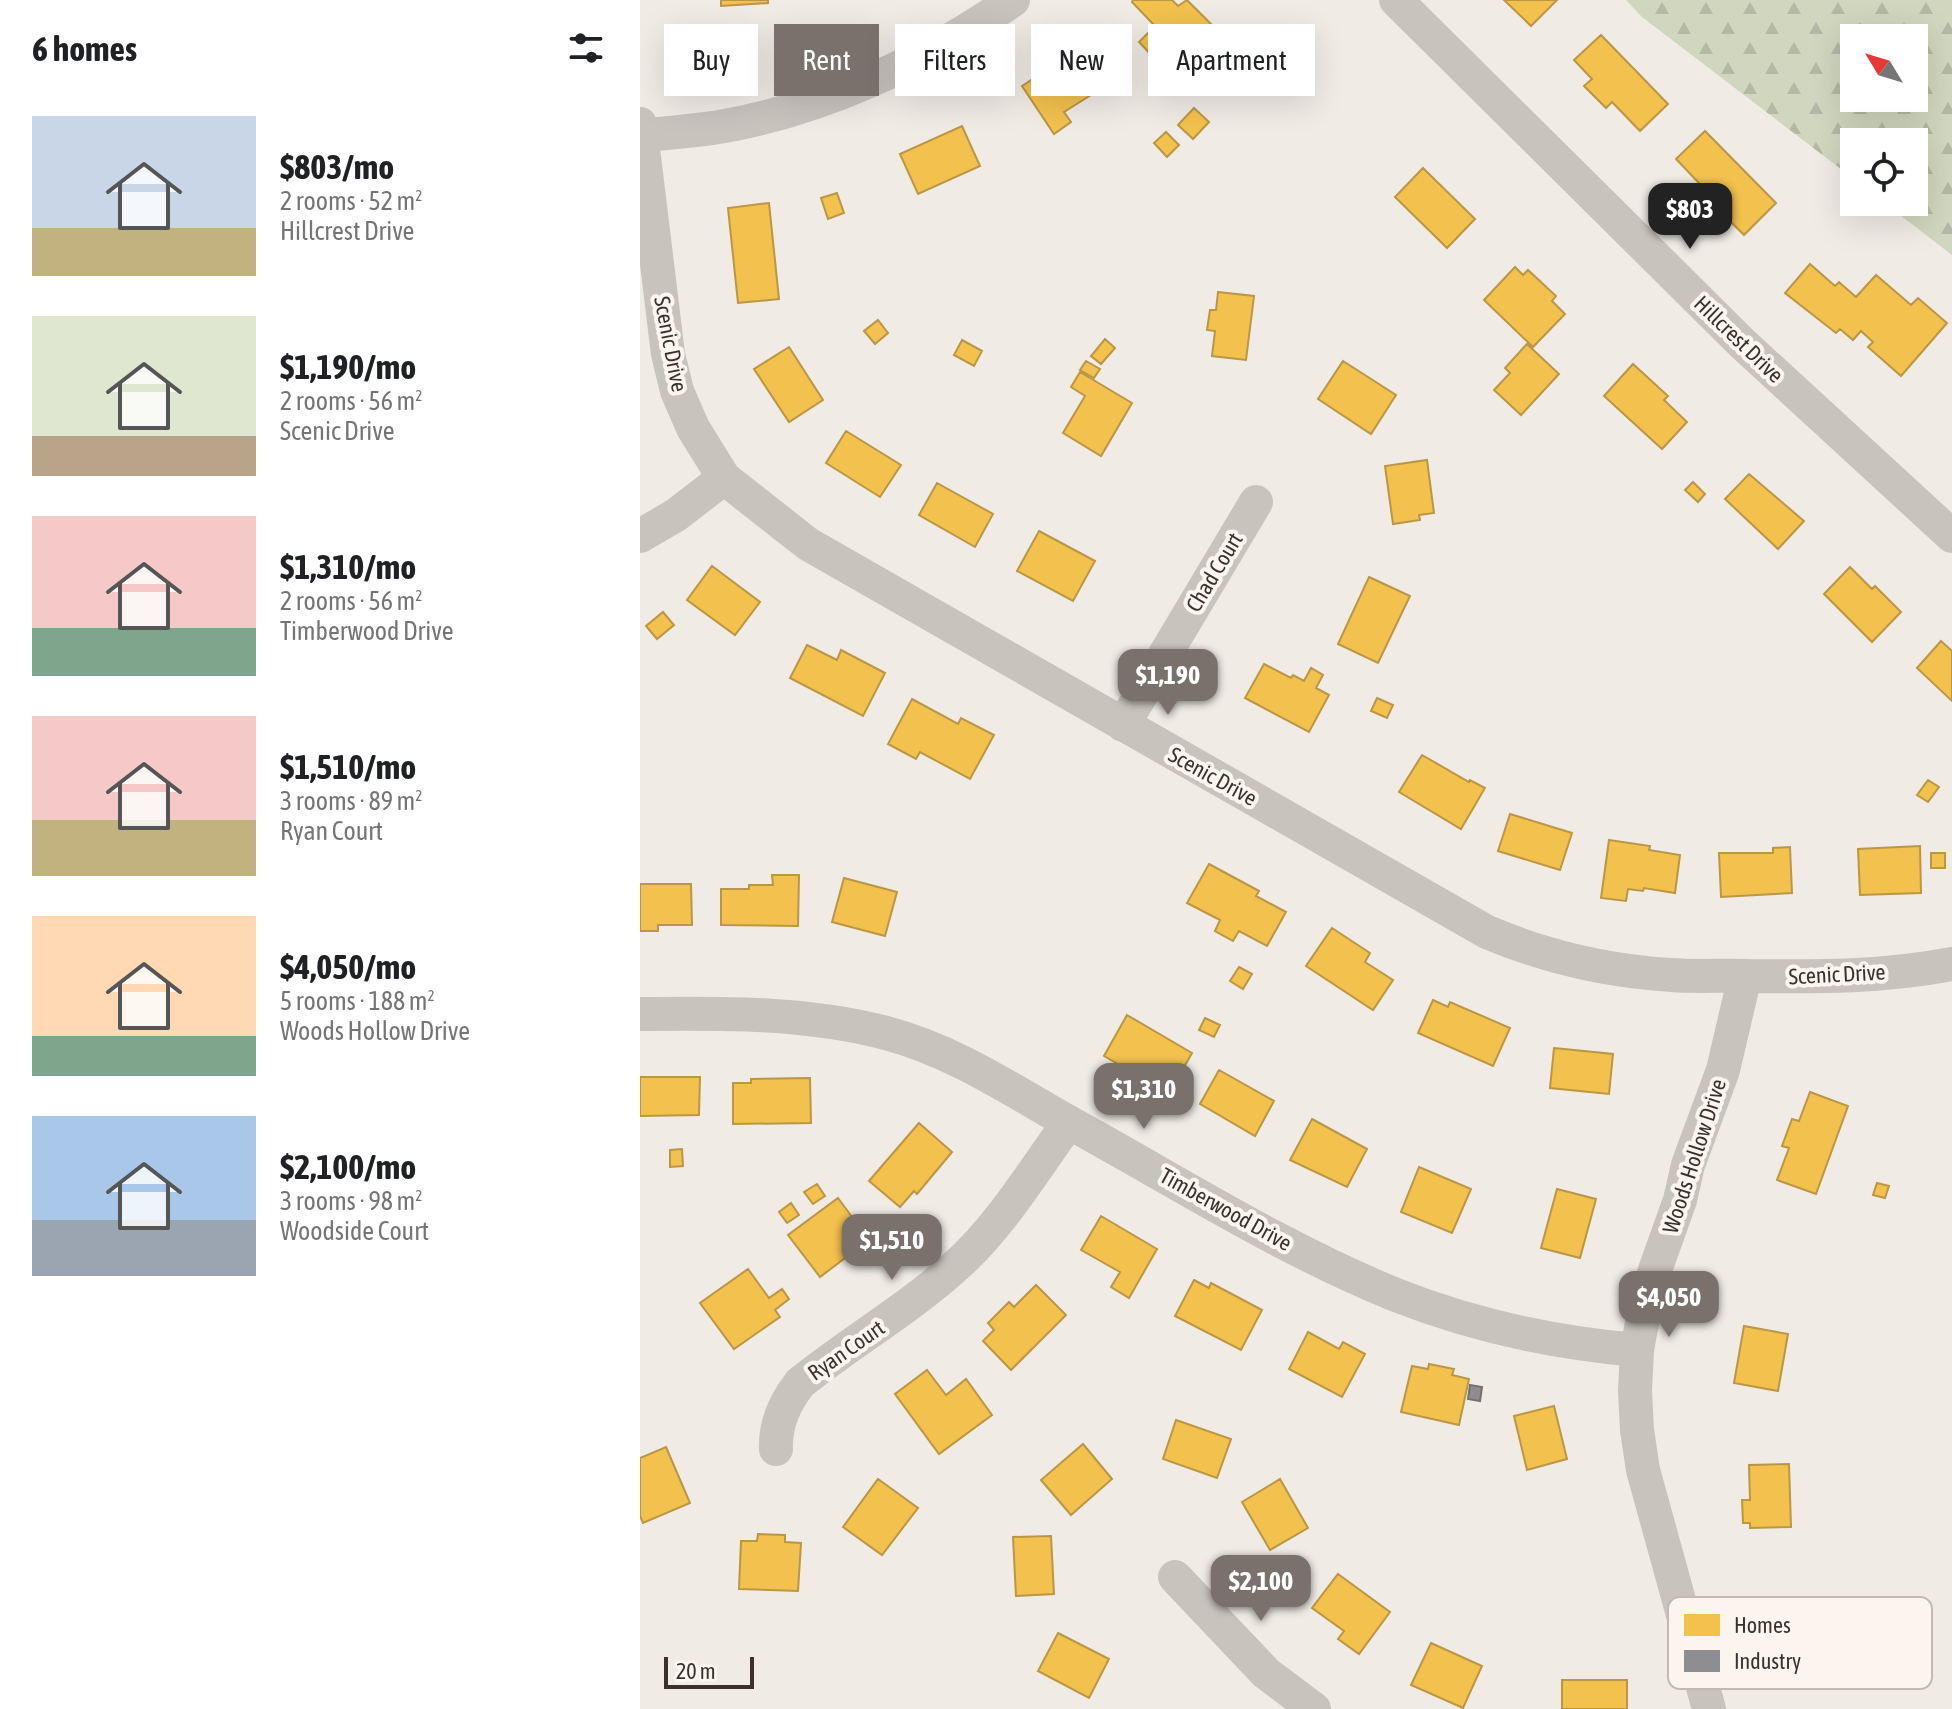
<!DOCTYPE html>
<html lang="en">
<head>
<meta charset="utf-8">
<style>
	body { margin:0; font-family:"Asap Condensed",sans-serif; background:#f6f6f6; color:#202124; height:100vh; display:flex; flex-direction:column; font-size:30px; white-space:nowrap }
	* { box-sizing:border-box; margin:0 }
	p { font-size:26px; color:#757577 }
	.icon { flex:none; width:44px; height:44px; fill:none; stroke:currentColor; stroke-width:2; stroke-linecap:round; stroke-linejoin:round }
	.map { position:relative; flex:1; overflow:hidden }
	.sheet { display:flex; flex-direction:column; background:#fff; width:640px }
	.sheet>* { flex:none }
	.top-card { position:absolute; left:24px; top:24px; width:760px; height:72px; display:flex; gap:16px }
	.needle { width:52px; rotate:308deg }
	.buttons { position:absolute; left:1200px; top:24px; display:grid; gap:16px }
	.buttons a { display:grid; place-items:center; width:88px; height:88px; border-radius:0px; background:#fff; box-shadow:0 8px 32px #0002; font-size:40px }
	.scale { position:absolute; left:24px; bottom:20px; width:90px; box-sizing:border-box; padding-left:8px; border:4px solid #3b302b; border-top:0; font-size:22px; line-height:28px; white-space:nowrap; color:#3b302b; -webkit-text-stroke:6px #fbf5ee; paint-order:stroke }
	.price { position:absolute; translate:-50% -68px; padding:0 18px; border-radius:16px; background:#7a716c; color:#fff; font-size:26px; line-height:52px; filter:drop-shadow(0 2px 4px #0008) }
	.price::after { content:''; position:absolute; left:50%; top:48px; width:24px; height:18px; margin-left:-12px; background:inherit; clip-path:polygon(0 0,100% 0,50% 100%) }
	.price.active { background:#222; color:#fff }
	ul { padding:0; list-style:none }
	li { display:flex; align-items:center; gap:24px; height:200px; padding:0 32px }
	li span { display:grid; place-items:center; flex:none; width:224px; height:160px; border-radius:0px; color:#555 }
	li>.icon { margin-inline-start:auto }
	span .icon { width:96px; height:96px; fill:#fffc; stroke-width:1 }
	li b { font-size:34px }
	h2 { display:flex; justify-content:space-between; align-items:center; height:96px; padding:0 32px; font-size:34px }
	.tag { padding:0 28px; border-radius:0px; background:#fff; box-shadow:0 8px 32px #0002; font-size:28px; line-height:72px }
	.tag.active { background:#7a716c; color:#fff }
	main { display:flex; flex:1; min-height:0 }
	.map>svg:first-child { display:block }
	.forest { fill:url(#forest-firs); fill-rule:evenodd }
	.homes { fill:#f2c14e; stroke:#bb9644; stroke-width:2 }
	.industry { fill:#8d8d92; stroke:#747173; stroke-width:2 }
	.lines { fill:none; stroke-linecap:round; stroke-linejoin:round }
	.street { stroke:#c9c3be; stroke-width:34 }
	.labels { text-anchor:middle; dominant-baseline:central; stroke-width:8; stroke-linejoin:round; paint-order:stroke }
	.street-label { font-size:22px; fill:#3b302b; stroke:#fbf5ee }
	.key { fill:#fbf5ee; stroke:#c1bab4; stroke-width:2 }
	.key-label { font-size:22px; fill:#3b302b }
</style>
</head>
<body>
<main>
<section class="sheet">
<h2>6 homes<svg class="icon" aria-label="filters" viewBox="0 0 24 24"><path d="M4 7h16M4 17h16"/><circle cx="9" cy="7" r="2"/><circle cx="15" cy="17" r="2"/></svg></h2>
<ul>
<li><span style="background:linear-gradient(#c9d6e8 70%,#c2b280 0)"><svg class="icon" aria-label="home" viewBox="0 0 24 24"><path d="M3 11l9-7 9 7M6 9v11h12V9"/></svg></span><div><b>$803/mo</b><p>2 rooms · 52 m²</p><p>Hillcrest Drive</p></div></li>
<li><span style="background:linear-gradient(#dfe7d0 75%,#b9a48a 0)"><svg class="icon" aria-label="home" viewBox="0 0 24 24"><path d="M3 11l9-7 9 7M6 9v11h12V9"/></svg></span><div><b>$1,190/mo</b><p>2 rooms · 56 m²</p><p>Scenic Drive</p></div></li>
<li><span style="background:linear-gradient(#f6c9c9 70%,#7fa58c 0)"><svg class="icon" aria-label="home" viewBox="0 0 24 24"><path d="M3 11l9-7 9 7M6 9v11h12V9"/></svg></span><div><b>$1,310/mo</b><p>2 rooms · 56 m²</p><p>Timberwood Drive</p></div></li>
<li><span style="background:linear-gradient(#f6c9c9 65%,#c2b280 0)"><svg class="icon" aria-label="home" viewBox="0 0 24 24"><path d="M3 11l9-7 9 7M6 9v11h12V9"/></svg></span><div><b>$1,510/mo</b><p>3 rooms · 89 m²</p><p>Ryan Court</p></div></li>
<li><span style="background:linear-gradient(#ffd9b3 75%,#7fa58c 0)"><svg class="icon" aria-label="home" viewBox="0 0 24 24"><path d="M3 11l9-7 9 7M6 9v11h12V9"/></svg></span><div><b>$4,050/mo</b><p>5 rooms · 188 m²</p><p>Woods Hollow Drive</p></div></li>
<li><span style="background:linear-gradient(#a9c7e8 65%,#9aa5b1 0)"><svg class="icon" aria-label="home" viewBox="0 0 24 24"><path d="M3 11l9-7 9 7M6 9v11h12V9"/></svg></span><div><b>$2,100/mo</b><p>3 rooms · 98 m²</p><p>Woodside Court</p></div></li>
</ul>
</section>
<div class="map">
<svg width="1312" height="1709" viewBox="0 0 1312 1709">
	<defs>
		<pattern id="forest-firs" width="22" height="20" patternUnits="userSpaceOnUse" patternTransform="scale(2)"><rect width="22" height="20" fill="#d1d6bf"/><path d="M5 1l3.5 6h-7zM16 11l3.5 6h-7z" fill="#b4b8a4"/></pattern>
	</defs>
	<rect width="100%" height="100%" fill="#f0ebe5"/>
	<!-- forest -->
	<path class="forest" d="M986 0H1312V255L1243 202H1274V142H1214V179L1002 17ZM1214 38H1274V98H1214Z"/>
	<!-- homes -->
	<path class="homes" d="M81 0H128V3L81 6Z
		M493 0H532L538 6 547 0 590 43 554 79 539 64 545 58 532 45 516 60 499 42 515 26 492 2Z
		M864 0H917L891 26Z
		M961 35 1028 104 1000 131 972 102 966 108 944 86 952 79 934 60Z
		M434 52 459 90 424 112 431 122 414 134 382 86Z
		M554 108 569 122 553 139 538 125Z
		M322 126 340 166 278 194 260 154Z
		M1065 131 1136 203 1104 235 1076 207 1079 204 1036 159Z
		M526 132 539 145 527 157 514 143Z
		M783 168 835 219 807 248 755 197Z
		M197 193 204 213 188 219 181 198Z
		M129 203 139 299 98 303 88 208Z
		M1170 264 1195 286 1199 282 1216 297 1236 275 1271 305 1278 298 1307 323 1261 376 1228 347 1233 342 1221 331 1213 340 1200 329 1196 333 1145 293Z
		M875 267 883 275 888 270 916 296 912 301 925 314 893 347 844 300Z
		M578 292 614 296 606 360 572 356 575 331 567 330 570 310H576Z
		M238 320 248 333 235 344 224 331Z
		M465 339 475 348 461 364 451 356Z
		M322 340 342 351 334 366 314 355Z
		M887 344 919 374 881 415 854 390 870 373 865 368Z
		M149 347 183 400 149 422 114 369Z
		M446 361 460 369 454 378 440 370Z
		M703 361 756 395 731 434 678 399Z
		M993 364 1028 396 1024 400 1047 422 1022 449 964 396Z
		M440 372 492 403 461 456 423 433 445 396 431 387Z
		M206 431 261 465 240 497 186 463Z
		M787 460 794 513 779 515 780 520 753 524 745 466Z
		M1109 474 1164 521 1138 549 1085 499Z
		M1053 482 1065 494 1058 502 1045 490Z
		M297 483 353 514 335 547 279 515Z
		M399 531 455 561 433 601 377 571Z
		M72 566 120 602 95 635 47 600Z
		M1210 567 1232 589 1235 586 1261 612 1232 642 1184 594Z
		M729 577 770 596 738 663 698 644Z
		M23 612 34 625 17 639 6 626Z
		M1301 641 1312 651V701L1277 668Z
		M167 645 197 660 201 650 245 673 223 716 150 678Z
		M624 664 651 678 653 675 664 681 671 668 683 675 676 688 689 695 669 732 605 698Z
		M737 698 753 705 747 718 731 711Z
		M272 699 318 724 321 718 354 735 330 779 280 752 276 759 248 744Z
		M782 755 829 782 830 780 845 788 821 829 759 792Z
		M1288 780 1299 787 1288 802 1277 795Z
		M870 814 932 833 920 870 858 851Z
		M969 840 1010 846 1009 850 1040 855 1035 893 1004 888 1003 891 988 889 986 901 961 898Z
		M1280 846 1281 893 1220 895 1218 849Z
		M1150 847 1152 893 1081 897 1079 853H1133V848Z
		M1291 853H1305V868H1291Z
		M569 864 619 891 616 896 646 912 627 946 599 931 593 941 575 931 580 920 547 903Z
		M132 875H159L158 926 81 925V889H109V885H133Z
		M204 878 257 892 245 936 192 922Z
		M0 884H51L52 925H18V931H0Z
		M692 928 730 953 725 962 753 980 733 1010 666 966Z
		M599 967 612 974 603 989 590 981Z
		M793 1000 808 1007 810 1002 870 1028 853 1066 778 1033Z
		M487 1015 552 1053 532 1088 517 1079 514 1085 464 1056Z
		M565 1018 580 1025 574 1037 559 1030Z
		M914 1048 973 1054 969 1094 910 1088Z
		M579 1070 634 1101 615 1136 560 1104Z
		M0 1077H60L59 1115 0 1116Z
		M170 1078 171 1123 93 1124V1083H111V1079Z
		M1170 1092 1208 1106 1176 1194 1137 1180 1149 1148 1142 1146 1152 1119 1159 1121Z
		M672 1119 727 1149 707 1187 650 1160Z
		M279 1123 312 1152 277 1194 274 1191 260 1207 229 1181Z
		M42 1149 43 1166 30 1167V1150Z
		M779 1167 831 1189 812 1233 761 1212Z
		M1237 1183 1249 1186 1245 1198 1233 1195Z
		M177 1184 185 1196 173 1204 164 1192Z
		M917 1189 956 1199 940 1258 901 1248Z
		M198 1198 229 1240 180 1277 148 1235Z
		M151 1203 159 1215 147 1223 139 1212Z
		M461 1216 517 1249 489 1298 471 1287 480 1272 441 1250Z
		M108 1269 129 1298 142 1289 149 1299 135 1310 140 1317 94 1349 60 1303Z
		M554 1280 569 1288 571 1283 622 1310 601 1350 535 1316Z
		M396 1285 426 1315 371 1370 343 1341 354 1330 348 1323 369 1302 374 1307Z
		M1104 1326 1148 1334 1138 1391 1094 1383Z
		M668 1332 699 1349 703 1342 725 1354 702 1397 649 1369Z
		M789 1364 814 1369 812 1375 829 1379 819 1425 761 1412 772 1366 788 1369Z
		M287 1370 306 1395 326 1379 352 1415 299 1454 255 1394Z
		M914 1406 927 1459 887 1470 874 1416Z
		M536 1420 591 1439 577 1478 523 1459Z
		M443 1444 472 1479 431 1515 401 1480Z
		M26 1447 50 1503 3 1523 0 1516V1458Z
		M1149 1464 1151 1527 1110 1528V1523H1103L1102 1500H1110L1109 1465Z
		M238 1479 278 1508 242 1555 203 1527Z
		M640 1479 668 1528 630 1550 602 1502Z
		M118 1534 145 1535V1542L161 1543 158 1591 99 1589 101 1541H117Z
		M411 1536 414 1594 376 1596 373 1537Z
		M698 1574 750 1612 719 1654 698 1639 704 1631 672 1608Z
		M418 1633 469 1659 449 1698 398 1671Z
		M791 1643 842 1666 823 1708 771 1685Z
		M922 1680H987V1709H922Z"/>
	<!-- industry -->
	<path class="industry" d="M830 1385 842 1387 840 1401 828 1399Z"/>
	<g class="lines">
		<!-- street -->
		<path class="street" d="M756 0 1103 344 1312 536
			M0 124 28 354 37 391 53 428 84 478 168 544 847 932C906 957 966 971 1031 975 1057 977 1084 975 1110 976 1177 977 1246 977 1312 964
			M0 136C26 133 53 131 79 127 184 109 285 61 373 0
			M0 536 36 515 84 478
			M483 725 616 502
			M0 1014C82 1013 166 1012 246 1033 318 1052 377 1094 441 1129 544 1186 647 1251 756 1295 832 1325 916 1343 997 1350
			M136 1449C135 1424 145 1402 160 1383 212 1341 269 1309 318 1264 362 1224 394 1170 429 1122
			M535 1577 626 1673 674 1709
			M1069 1709 1003 1470 997 1430 995 1390 997 1350 1004 1312 1014 1273 1040 1200 1048 1165 1083 1070 1105 976"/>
	</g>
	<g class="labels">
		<!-- street labels -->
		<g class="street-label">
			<text transform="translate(1099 339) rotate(44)">Hillcrest Drive</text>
			<text transform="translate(31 344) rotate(79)">Scenic Drive</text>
			<text transform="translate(574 572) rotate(-59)">Chad Court</text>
			<text transform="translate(573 776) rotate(29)">Scenic Drive</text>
			<text transform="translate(1197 974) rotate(-3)">Scenic Drive</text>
			<text transform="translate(1054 1156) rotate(-72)">Woods Hollow Drive</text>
			<text transform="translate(586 1209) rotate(29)">Timberwood Drive</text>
			<text transform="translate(206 1350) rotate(-35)">Ryan Court</text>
		</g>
	</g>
	<!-- legend -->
	<rect x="1028" y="1597" width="264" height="92" rx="12" class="key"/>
	<rect x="1044" y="1614" width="36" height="22" fill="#f2c14e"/>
	<rect x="1044" y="1650" width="36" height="22" fill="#8d8d92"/>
	<g class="key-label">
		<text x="1094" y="1633">Homes</text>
		<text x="1094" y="1669">Industry</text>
	</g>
</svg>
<div class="buttons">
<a><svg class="needle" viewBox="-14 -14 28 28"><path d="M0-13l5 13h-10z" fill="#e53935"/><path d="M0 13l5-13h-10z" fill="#757577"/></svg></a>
<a><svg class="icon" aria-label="locate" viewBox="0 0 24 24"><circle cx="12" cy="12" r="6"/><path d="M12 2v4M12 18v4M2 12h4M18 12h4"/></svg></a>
</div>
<div class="scale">20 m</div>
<b class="price active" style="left:1050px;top:251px">$803</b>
<b class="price" style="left:528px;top:717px">$1,190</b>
<b class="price" style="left:504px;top:1131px">$1,310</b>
<b class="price" style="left:252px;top:1282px">$1,510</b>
<b class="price" style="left:1029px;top:1339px">$4,050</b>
<b class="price" style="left:621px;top:1623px">$2,100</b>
<div class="top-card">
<a class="tag">Buy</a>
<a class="tag active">Rent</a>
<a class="tag">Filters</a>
<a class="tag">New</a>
<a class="tag">Apartment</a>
</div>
</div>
</main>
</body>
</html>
